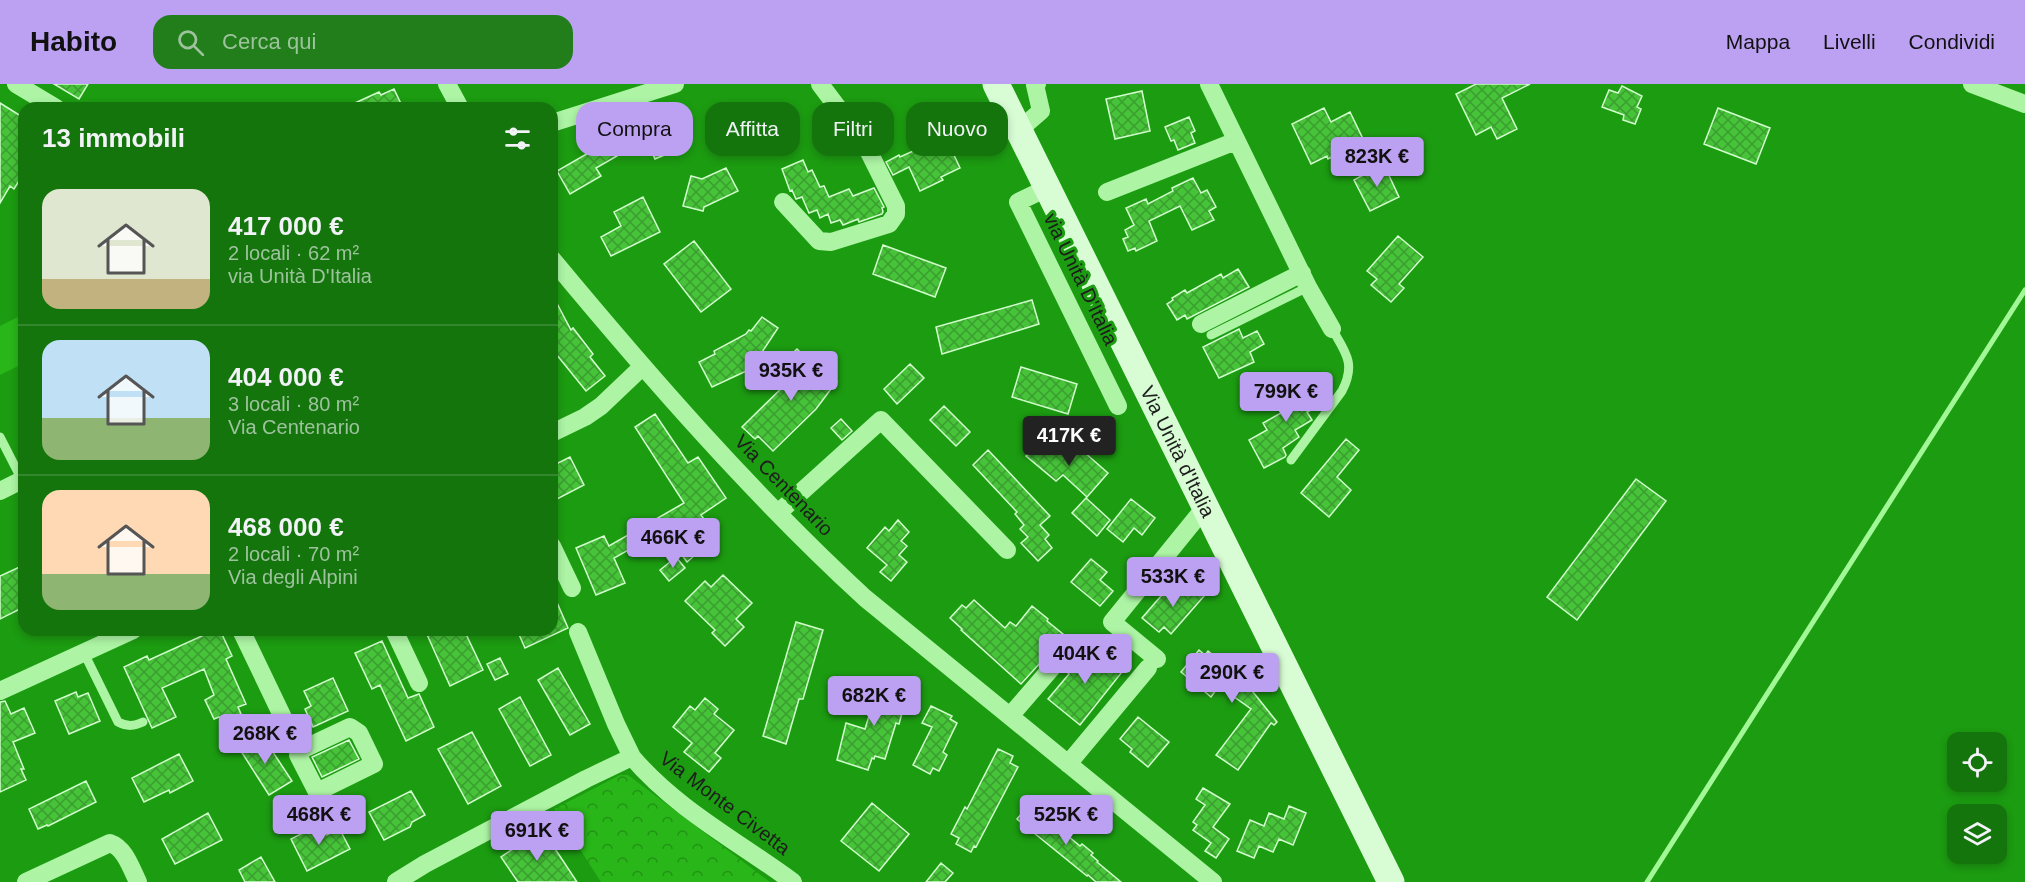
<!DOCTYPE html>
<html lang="it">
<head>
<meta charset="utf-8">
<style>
	body { margin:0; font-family:Helvetica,sans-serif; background:#227d1b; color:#f1f3f6; height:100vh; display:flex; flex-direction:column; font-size:22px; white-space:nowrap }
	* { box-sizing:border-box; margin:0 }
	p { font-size:20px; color:#9dc39d }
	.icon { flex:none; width:33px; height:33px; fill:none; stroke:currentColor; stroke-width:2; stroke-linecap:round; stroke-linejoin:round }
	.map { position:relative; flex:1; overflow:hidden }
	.drawer { position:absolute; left:18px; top:18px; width:540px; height:534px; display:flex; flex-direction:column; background:#15750d; border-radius:18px; box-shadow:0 3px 9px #0003 }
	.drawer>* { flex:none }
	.guide { position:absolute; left:576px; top:18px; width:570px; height:54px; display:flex; gap:12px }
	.fabs { position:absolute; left:1947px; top:648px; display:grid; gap:12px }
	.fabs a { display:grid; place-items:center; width:60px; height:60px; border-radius:12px; background:#15750d; box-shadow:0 3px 9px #0003; font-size:30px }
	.price { position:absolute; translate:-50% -51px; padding:0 14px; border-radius:6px; background:#bca0f2; color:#111; font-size:20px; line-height:39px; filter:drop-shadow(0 2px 3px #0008) }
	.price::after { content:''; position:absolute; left:50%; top:36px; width:18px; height:14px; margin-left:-9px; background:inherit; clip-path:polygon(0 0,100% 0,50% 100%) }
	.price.selected { background:#222; color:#fff }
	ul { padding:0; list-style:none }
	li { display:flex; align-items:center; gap:18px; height:150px; padding:0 24px }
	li+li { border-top:2px solid #34872e }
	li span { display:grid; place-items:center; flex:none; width:168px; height:120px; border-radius:18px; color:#555 }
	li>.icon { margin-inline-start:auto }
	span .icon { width:72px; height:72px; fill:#fffc; stroke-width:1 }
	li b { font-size:26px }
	h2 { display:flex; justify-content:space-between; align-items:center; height:72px; padding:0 24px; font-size:26px }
	.tag { padding:0 21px; border-radius:18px; background:#15750d; box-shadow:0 3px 9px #0003; font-size:21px; line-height:54px }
	.tag.selected { background:#bca0f2; color:#111 }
	header { display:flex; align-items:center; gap:36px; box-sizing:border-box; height:84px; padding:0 30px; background:#bca0f2; color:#111 }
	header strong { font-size:28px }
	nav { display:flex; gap:33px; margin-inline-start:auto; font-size:21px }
	.search { width:420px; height:54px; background:#227d1b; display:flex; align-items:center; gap:15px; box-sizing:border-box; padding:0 21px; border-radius:18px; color:#9dc39d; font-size:22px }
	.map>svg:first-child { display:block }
	.forest { fill:url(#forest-crowns) }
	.pitch { fill:#28b618 }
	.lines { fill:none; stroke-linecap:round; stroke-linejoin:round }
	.stream { stroke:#a2f897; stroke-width:5 }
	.building { fill:url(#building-cross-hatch); stroke:#d2fecd; stroke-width:1.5 }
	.lane { stroke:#adf5a5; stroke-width:9 }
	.street { stroke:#adf5a5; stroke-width:18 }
	.secondary { stroke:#d8fdd5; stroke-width:27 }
	.labels { text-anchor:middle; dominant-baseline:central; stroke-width:6; stroke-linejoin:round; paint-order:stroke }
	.street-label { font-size:20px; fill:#1d1d1d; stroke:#1c9c11 }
</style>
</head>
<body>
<header>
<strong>Habito</strong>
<div class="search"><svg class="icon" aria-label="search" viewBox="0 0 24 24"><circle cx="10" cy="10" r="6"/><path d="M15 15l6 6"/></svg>Cerca qui</div>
<nav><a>Mappa</a><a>Livelli</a><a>Condividi</a></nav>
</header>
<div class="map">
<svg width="2025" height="798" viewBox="0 0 2025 798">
	<defs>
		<pattern id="forest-crowns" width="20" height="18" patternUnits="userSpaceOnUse" patternTransform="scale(1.5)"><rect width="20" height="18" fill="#28b618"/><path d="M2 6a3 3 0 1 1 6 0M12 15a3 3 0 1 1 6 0" fill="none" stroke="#229315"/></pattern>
		<pattern id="building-cross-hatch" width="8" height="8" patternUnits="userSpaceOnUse" patternTransform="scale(1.5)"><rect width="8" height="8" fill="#46c339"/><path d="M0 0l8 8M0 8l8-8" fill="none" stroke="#3a9e2f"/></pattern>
	</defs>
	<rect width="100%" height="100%" fill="#1c9c11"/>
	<!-- forest -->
	<path class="forest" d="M620 691H628L770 798H601L554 725Z"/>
	<!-- pitch -->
	<path class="pitch" d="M24 230V279L0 291V242Z"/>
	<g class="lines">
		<!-- stream -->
		<path class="stream" d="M1647 798 2025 206"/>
	</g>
	<!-- building -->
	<path class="building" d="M54 0H88L79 15Z
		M1476 0H1530L1502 14 1517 45 1497 55 1491 43 1476 51 1456 10Z
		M1622 2 1642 12 1637 23 1641 25 1635 40 1623 36 1624 31 1602 23 1609 6 1618 9Z
		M394 5 403 24H344L379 8 381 11Z
		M1142 7 1150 47 1115 55 1106 15Z
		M0 19 24 34V89L14 105 10 102 0 119Z
		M1324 24 1331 38 1350 28 1364 57 1328 75 1327 72 1311 80 1292 40Z
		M1718 24 1770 44 1756 80 1704 60Z
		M1189 33 1195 47 1191 49 1195 59 1178 66 1174 56 1171 57 1165 43Z
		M678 37 688 61 655 75 645 51Z
		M948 51 956 68 953 69 960 84 941 93 943 96 920 107 909 83 893 91 886 78 899 71 900 73Z
		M609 57 617 72 596 84 601 92 570 110 557 87Z
		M803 76 808 88 812 86 820 103 824 102 829 113 849 105 853 112 874 104 884 123 882 124 883 128 882 130 859 138 858 135 843 141 840 136 831 139 828 130 820 134 817 126 809 129 802 113 796 115 792 106 790 107 782 85Z
		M1385 83 1399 113 1370 127 1354 96 1375 84 1377 87Z
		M726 84 738 107 704 123 703 127 683 122 691 92 702 95Z
		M1193 94 1201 109 1207 106 1216 123 1209 127 1214 136 1192 146 1180 122 1149 137 1157 157 1136 167 1135 164 1128 167 1123 155 1128 153 1125 146 1134 141 1126 124 1146 115 1148 120 1173 107 1172 104Z
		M643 113 660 148 611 172 601 153 621 142 614 128Z
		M1398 152 1423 173 1399 200 1404 204 1391 218 1371 201 1377 195 1367 187Z
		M694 157 731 205 701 228 664 180Z
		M883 161 946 184 935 213 873 190Z
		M1238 185 1249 203 1187 235 1185 231 1177 236 1167 220 1173 216 1172 214 1185 206 1187 209 1221 190 1223 194Z
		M552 210 571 246 573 244 593 270 590 273 605 292 586 307 552 265Z
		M1032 216 1039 240 942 270 936 243Z
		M762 233 778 244 762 268 771 274 762 286 757 282 712 303 699 278 715 270 714 267 746 250 749 246 751 247Z
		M1239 245 1243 254 1257 247 1264 260 1250 268 1254 278 1219 294 1203 263Z
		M797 265 822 290 825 287 837 297 816 325 773 367 758 352 755 355 742 343 795 291 783 278Z
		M910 280 924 294 897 320 884 305Z
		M1021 283 1077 300 1068 330 1012 313Z
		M1309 292 1323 320 1307 328 1312 336 1295 346 1299 353 1283 364 1286 371 1285 373 1264 384 1249 356 1267 346 1263 339 1281 329 1276 320 1293 311 1289 303Z
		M944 322 970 348 956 362 930 336Z
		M655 330 688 379 698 373 726 414 701 431 712 446 706 452 711 457 687 478 666 450 655 456 653 452 614 474 625 499 596 511 576 464 604 452 609 462 684 419 635 343Z
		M841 335 852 347 842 356 831 344Z
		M1346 355 1359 366 1337 393 1351 406 1329 433 1301 409Z
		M1052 359 1066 371 1076 361 1108 389 1087 413 1063 391 1056 397 1026 372 1037 364Z
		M988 366 1050 432 1040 441 1049 451 1045 455 1052 464 1038 477 1021 459 1028 453 1020 445 1024 441 1015 430 1017 428 973 381Z
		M570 373 584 401 557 415 552 404V382Z
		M1636 395 1666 417 1577 536 1547 513Z
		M1086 414 1110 436 1097 452 1072 429Z
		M1131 415 1155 434 1142 451 1134 444 1123 458 1107 445Z
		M898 436 909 448 901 457 907 462 899 471 907 478 891 497 880 488 887 481 867 464 885 443 889 447Z
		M676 473 685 484 669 497 660 486Z
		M1091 475 1107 488 1100 496 1113 507 1100 522 1071 498Z
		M24 481V523L0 535V492Z
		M723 491 752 519 736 535 744 543 725 562 712 549 715 546 685 517 705 497 711 503Z
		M1188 498 1204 512 1171 550 1164 543 1159 548 1142 534 1167 505 1175 512Z
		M552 507 568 544 525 564 517 546H552Z
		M974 516 1005 544 1010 538 1016 542 1032 522 1048 535 1047 537 1068 554 1059 558 1021 600 961 546 962 545 950 534 962 521 966 524Z
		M796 538 823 546 803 615H799L786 660 763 652Z
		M215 546H220L232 572 226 575 246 620 238 623 241 630 222 639 219 633 214 635 205 616 214 611 204 585 162 604 176 633 152 644 124 583 147 572 149 576Z
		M425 546H464L483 586 450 602Z
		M382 557 408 614 419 610 434 643 406 657 380 601 372 605 355 569Z
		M1079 562 1086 568 1090 564 1122 588 1080 641 1048 615 1069 590 1065 586 1077 572Z
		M1199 566 1205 571 1208 567 1238 591 1241 587 1254 596 1249 603 1277 638 1274 641 1271 639 1238 686 1216 671 1251 625 1219 602 1211 613 1181 588Z
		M500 574 508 590 495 596 487 580Z
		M558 584 590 640 570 651 538 596Z
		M877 593 907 602 903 614 906 615 899 640 896 639 885 675 875 672 874 675 872 674 868 686 837 676 846 639 865 645 876 609 872 608Z
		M333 594 348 627 313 643 305 625 311 622 304 607Z
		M76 608 78 613 88 609 100 637 69 650 55 617Z
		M520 613 551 671 530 682 499 625Z
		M705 614 718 625 714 630 734 646 715 669 721 674 709 688 684 668 692 659 673 643 690 622 695 626Z
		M5 617 11 630 24 624 35 649 13 658 24 685H21L26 696 0 708V618Z
		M931 622 952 632 950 635 957 639 943 668 947 671 939 687 933 684 930 690 913 681 932 643 922 639Z
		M1138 633 1169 658 1148 683 1130 668 1132 665 1120 655Z
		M472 648 501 702 468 720 438 665Z
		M261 650 292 697 269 711 239 664Z
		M349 656 359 675 322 693 312 673Z
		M998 665 1013 672 1010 679 1018 683 976 763 974 762 971 768 956 760 959 754 951 750 965 723 967 725Z
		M179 670 193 697 170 709 169 706 144 718 132 694Z
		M86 697 96 718 48 742 47 741 38 745 29 725Z
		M1203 704 1230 720 1213 743 1229 755 1216 774 1205 767 1211 759 1193 746 1197 741 1193 738 1205 721 1196 715Z
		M411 707 425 731 412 738 410 743 384 756 369 728Z
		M872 719 909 750 879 787 841 757Z
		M1028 722 1034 727 1036 725 1080 762 1082 760 1093 769 1091 771 1098 777 1097 778 1121 798H1096L1088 791 1087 792 1017 735Z
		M1289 722 1306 729 1293 761 1279 755 1273 768 1259 762 1254 774 1237 767 1250 736 1264 742 1269 729 1284 735Z
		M208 729 222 756 175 780 162 755Z
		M320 740 327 751 339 744 350 765 307 787 291 755Z
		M542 745 577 798H518L501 773Z
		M261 773 275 798H245L239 786Z
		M941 779 953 789 945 798H926Z"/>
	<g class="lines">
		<!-- lane -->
		<path class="lane" d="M1211 251 1308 203
			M0 353 22 396
			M1291 376 1342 307C1356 280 1346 269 1332 245
			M84 569 118 638C128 643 134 642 143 638"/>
		<!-- street -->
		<path class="street" d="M16 0 56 24
			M447 0 460 24
			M1209 0 1308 203 1332 245
			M1972 0 2025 20
			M552 39 675 0
			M1019 46 1041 27 1035 1 1037 0
			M1047 104 1018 118 1118 322
			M1107 108 1236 57
			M783 118 819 157 831 158 889 140 896 130V122L859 48 847 36 820 0
			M552 175C650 293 752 410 865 514L1213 798
			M1201 240 1302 189
			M552 349 585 333 601 322 642 283
			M0 407 24 395
			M778 429 881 336 1007 466
			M552 462 572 504
			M241 546 299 667 350 643 359 649 374 680 317 708 298 671 299 667
			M394 546 419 599
			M578 548 616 640 632 673
			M1157 575 1112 538 1206 422
			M0 607 133 546
			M1010 632 1068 565
			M1068 680 1148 584
			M26 798 110 759C125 764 131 784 138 798
			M396 798 425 780 586 695 632 673C676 725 739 758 793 798"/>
		<!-- secondary -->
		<path class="secondary" id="s1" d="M996 0 1391 798"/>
	</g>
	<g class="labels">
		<!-- street labels -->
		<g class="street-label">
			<text transform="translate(1081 195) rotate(64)">via Unità D'Italia</text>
			<text stroke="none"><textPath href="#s1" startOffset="410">Via Unità d'Italia</textPath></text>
			<text transform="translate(784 401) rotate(46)">Via Centenario</text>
			<text transform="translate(725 719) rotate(37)">Via Monte Civetta</text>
		</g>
	</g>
</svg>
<div class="fabs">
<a><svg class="icon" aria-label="locate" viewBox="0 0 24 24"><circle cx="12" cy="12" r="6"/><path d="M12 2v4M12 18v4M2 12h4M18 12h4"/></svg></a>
<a><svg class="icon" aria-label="layers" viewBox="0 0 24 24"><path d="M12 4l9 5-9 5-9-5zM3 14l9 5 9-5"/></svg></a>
</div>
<b class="price" style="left:1377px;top:104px">823K €</b>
<b class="price" style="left:791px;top:318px">935K €</b>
<b class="price" style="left:1286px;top:339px">799K €</b>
<b class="price selected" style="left:1069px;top:383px">417K €</b>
<b class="price" style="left:673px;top:485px">466K €</b>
<b class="price" style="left:1173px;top:524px">533K €</b>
<b class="price" style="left:1085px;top:601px">404K €</b>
<b class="price" style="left:1232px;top:620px">290K €</b>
<b class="price" style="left:874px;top:643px">682K €</b>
<b class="price" style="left:265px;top:681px">268K €</b>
<b class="price" style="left:319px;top:762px">468K €</b>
<b class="price" style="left:1066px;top:762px">525K €</b>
<b class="price" style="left:537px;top:778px">691K €</b>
<div class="guide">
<a class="tag selected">Compra</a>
<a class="tag">Affitta</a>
<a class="tag">Filtri</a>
<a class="tag">Nuovo</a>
</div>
<section class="drawer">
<h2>13 immobili<svg class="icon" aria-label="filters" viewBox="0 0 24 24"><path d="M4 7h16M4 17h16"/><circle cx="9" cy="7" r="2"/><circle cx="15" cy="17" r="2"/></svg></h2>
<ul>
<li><span style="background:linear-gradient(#dfe7d0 75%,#c2b280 0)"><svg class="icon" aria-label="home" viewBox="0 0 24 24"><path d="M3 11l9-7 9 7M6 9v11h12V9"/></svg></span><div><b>417 000 €</b><p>2 locali · 62 m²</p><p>via Unità D'Italia</p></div></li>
<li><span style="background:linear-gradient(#bfe0f5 65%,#8fb573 0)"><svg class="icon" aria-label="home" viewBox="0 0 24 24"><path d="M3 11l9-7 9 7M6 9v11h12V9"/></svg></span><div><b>404 000 €</b><p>3 locali · 80 m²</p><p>Via Centenario</p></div></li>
<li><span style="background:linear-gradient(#ffd9b3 70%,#8fb573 0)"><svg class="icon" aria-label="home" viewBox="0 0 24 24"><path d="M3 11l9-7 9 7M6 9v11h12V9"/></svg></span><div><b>468 000 €</b><p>2 locali · 70 m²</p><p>Via degli Alpini</p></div></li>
</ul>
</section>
</div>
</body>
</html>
